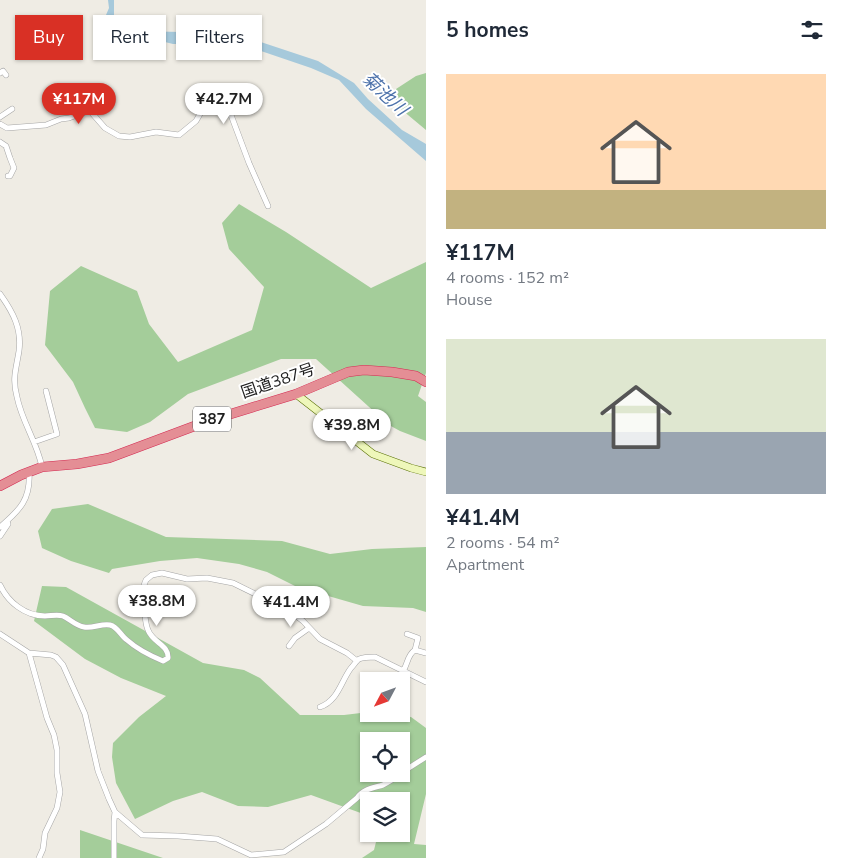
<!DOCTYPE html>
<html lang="en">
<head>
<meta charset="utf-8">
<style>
	body { margin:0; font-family:"Nunito Sans","Noto Sans JP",sans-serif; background:#f2f2f3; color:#1f2937; height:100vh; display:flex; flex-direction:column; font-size:19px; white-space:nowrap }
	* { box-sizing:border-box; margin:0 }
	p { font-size:16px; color:#747a83 }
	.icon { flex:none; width:28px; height:28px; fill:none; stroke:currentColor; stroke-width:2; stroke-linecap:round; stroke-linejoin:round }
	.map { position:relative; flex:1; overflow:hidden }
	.drawer { display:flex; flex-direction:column; background:#fff; width:420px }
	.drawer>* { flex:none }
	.hud { position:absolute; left:15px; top:15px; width:335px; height:45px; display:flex; gap:10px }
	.needle { width:32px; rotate:229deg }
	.fabs { position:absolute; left:360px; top:672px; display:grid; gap:10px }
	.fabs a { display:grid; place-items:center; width:50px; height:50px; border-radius:0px; background:#fff; box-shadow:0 1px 4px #0004; font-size:25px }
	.price { position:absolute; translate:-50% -42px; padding:0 11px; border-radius:18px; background:#fff; color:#222; font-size:16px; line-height:32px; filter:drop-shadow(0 1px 2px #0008) }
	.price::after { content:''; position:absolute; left:50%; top:30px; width:15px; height:11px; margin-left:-8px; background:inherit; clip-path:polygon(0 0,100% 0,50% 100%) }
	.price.active { background:#d93025; color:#fff }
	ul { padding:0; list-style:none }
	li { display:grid; align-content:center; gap:10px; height:265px; padding:0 20px }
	li span { display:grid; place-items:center; height:155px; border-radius:0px; color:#555 }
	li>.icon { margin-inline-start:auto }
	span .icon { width:90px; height:90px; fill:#fffc; stroke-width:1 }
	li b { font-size:21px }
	h2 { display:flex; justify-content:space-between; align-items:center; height:60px; padding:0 20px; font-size:21px }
	.pill { padding:0 18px; border-radius:0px; background:#fff; box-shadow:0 1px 4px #0004; font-size:18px; line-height:45px }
	.pill.active { background:#d93025; color:#fff }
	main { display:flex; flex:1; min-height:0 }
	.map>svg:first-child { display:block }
	.forest { fill:#a4cd9a; fill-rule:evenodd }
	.water { fill:#a6c9db }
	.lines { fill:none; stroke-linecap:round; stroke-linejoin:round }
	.street-casing { stroke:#a5a5a5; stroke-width:6 }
	.secondary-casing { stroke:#5b7208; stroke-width:8 }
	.highway-casing { stroke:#d42a52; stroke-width:10 }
	.street { stroke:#fff; stroke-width:5 }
	.secondary { stroke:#eef7ba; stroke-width:7 }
	.highway { stroke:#e48e95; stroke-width:9 }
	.labels { text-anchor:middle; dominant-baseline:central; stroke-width:4; stroke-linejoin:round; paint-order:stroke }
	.shield { fill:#fff; stroke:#626262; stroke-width:1 }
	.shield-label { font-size:15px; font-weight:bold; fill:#1e1e1e }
	.street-label { font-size:16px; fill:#1e1e1e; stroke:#fff }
	.water-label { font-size:18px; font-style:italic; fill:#4d72ab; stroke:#fff }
</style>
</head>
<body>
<main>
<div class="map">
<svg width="426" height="858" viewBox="0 0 426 858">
	<rect width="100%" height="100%" fill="#efece4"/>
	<!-- forest -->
	<path class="forest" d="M426 73V130L396 105V89L416 76Z
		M239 204 286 232 371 288 426 262V373L418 396 426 402V441L400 431 389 425 316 359H281L188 394 150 422 127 432 95 428 85 408 73 382 45 345 50 291 81 266 137 291 149 324 178 362 252 330 264 287 229 249 222 223Z
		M88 504 166 537 282 541 330 554 372 549 426 547V612L413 608 363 606 297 587 267 572 239 564 197 558 160 561 112 569 109 573 71 561 42 548 38 531 52 509Z
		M42 586 66 587 203 663 244 670 260 678 300 715H344L369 712V714H389L411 717 426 728V794L414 844 426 845V858H362L374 850 378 834H401V801H369V816L311 795 268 807 238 806 202 792 173 801 135 819 116 783 112 757 113 743 139 717 166 696 121 678 85 659 34 621ZM369 741H401V774H369Z
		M80 830 163 858H80Z"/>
	<!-- water -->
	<path class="water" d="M108 0H114V19L120 25 136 31 181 32 221 31 252 39 318 61 354 83 368 99 402 130 426 144V161L366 109 339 80 311 68 261 51 230 44H173L165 42 143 53 126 56 135 49 136 43 108 25 106 15 109 8Z"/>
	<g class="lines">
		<defs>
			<path id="street" d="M0 73 3 71 6 75
				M0 117 12 109
				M0 124 7 128 46 125 61 119 69 118 88 111 91 112 105 128 119 136 130 137 156 132 179 135 196 121 200 114 207 105 225 99 249 163 268 206
				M0 142 6 146 10 158 14 168 10 176H8
				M0 294C13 312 22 329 19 351 16 370 12 378 17 397 22 422 37 442 42 467
				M34 442 57 434 46 391
				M0 527C20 510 31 499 29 472
				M0 536 8 524 7 521
				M0 585C8 602 25 616 45 616 51 616 57 614 63 616 70 619 76 626 84 627 92 629 102 623 110 625 118 627 121 636 127 640 137 649 151 656 163 661L168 658C169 645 153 643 148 630 144 621 144 601 143 591L144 585 146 580 152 575 162 573 187 579 207 578 233 583 290 611 303 621 320 639 347 653 357 661
				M0 634 29 653 51 655 56 657 63 665 85 714 98 771 109 799 115 812 142 835 178 836 217 839 251 855 284 852 326 824 357 798C363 789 373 788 383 785 389 782 395 778 401 774
				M407 634 418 638 415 650
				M289 646 295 638 309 628
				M29 653 47 718 54 735 57 750V773L60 792 57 808 45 833 43 849 39 858
				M403 671C408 664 407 655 415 650L426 653
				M320 707C338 701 341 681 351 668 354 665 356 661 359 659 364 657 370 657 375 657L426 682
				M401 773 426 757
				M114 858V821L115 812"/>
			<path id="secondary" d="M296 394 373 454 411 468 426 472"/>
			<path id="highway" d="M0 486 21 475 42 467 77 464 109 458 208 421 296 394 348 372 364 370 392 372 416 376 426 382"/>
		</defs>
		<!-- street casing -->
		<use href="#street" class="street-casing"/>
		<!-- secondary casing -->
		<use href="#secondary" class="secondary-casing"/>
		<!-- highway casing -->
		<use href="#highway" class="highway-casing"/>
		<!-- street -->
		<use href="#street" class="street"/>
		<!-- secondary -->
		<use href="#secondary" class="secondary"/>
		<!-- highway -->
		<use href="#highway" class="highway"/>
	</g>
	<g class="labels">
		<!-- shield labels -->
		<rect class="shield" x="193" y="406.5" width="38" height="25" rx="4"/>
		<g class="shield-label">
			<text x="212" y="419">387</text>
		</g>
		<!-- street labels -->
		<g class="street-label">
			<text transform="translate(278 381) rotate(-19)">国道387号</text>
		</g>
		<!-- water labels -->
		<g class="water-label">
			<text transform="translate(385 94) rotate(43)">菊池川</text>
		</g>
	</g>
</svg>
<div class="fabs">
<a><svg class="needle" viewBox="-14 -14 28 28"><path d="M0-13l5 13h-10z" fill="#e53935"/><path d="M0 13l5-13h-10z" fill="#747a83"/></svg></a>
<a><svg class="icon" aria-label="locate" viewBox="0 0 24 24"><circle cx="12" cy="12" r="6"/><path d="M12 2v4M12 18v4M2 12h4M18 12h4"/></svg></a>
<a><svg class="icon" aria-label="layers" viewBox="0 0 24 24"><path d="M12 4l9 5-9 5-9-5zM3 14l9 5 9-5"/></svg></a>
</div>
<b class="price active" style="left:79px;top:125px">¥117M</b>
<b class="price" style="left:224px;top:125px">¥42.7M</b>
<b class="price" style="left:352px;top:451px">¥39.8M</b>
<b class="price" style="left:157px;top:627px">¥38.8M</b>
<b class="price" style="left:291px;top:628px">¥41.4M</b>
<div class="hud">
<a class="pill active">Buy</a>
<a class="pill">Rent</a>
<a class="pill">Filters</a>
</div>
</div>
<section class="drawer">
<h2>5 homes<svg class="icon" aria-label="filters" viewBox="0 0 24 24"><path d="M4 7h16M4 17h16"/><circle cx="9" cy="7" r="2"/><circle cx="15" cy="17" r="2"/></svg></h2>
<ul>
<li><span style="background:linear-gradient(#ffd9b3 75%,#c2b280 0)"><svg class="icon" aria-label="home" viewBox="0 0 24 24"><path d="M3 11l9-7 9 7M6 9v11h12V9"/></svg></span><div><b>¥117M</b><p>4 rooms · 152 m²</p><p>House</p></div></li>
<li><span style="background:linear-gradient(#dfe7d0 60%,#9aa5b1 0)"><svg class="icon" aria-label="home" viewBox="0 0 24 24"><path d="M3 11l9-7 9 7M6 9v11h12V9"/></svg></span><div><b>¥41.4M</b><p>2 rooms · 54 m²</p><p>Apartment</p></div></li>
</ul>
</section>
</main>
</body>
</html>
